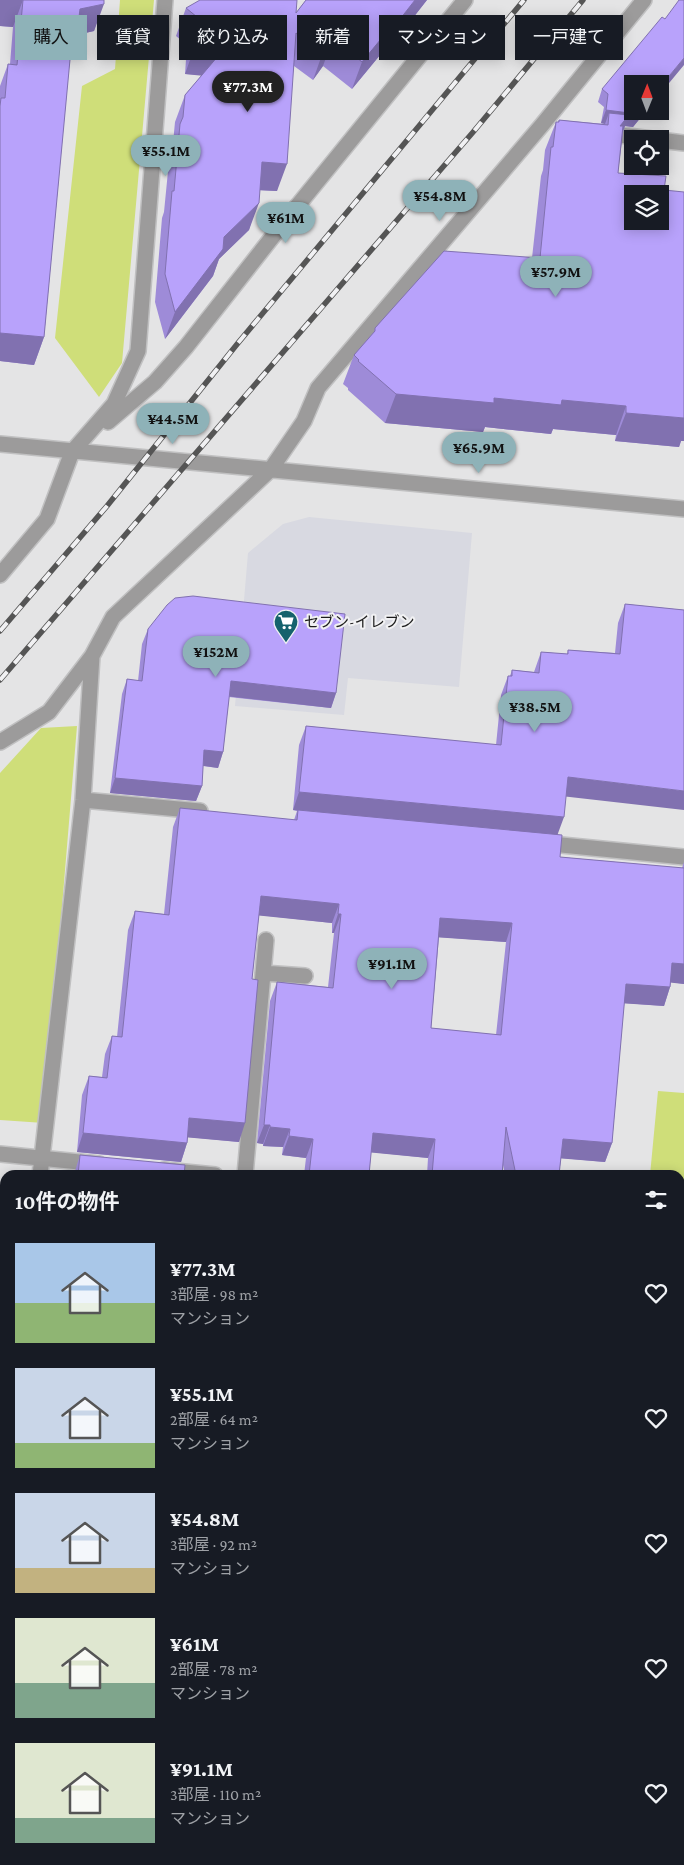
<!DOCTYPE html>
<html lang="ja">
<head>
<meta charset="utf-8">
<style>
	body { margin:0; font-family:"Crimson Pro","Noto Sans JP",serif; background:#20242c; color:#f1f3f6; height:100vh; display:flex; flex-direction:column; font-size:19px; white-space:nowrap }
	* { box-sizing:border-box; margin:0 }
	p { font-size:16px; color:#9ea1a6 }
	.icon { flex:none; width:28px; height:28px; fill:none; stroke:currentColor; stroke-width:2; stroke-linecap:round; stroke-linejoin:round }
	.map { position:relative; flex:1; overflow:hidden }
	.details { position:absolute; left:0px; top:1170px; width:685px; height:695px; display:flex; flex-direction:column; background:#171b24; border-radius:15px 15px 0 0; box-shadow:0 2px 12px #0003 }
	.details>* { flex:none }
	.banner { position:absolute; left:15px; top:15px; width:655px; height:45px; display:flex; gap:10px }
	.needle { width:32px; rotate:1deg }
	.fabs { position:absolute; left:624px; top:75px; display:grid; gap:10px }
	.fabs a { display:grid; place-items:center; width:45px; height:45px; border-radius:0px; background:#171b24; box-shadow:0 2px 12px #0003; font-size:25px }
	.price { position:absolute; translate:-50% -42px; padding:0 11px; border-radius:18px; background:#8eb2b8; color:#111; font-size:16px; line-height:32px; filter:drop-shadow(0 1px 2px #0008) }
	.price::after { content:''; position:absolute; left:50%; top:30px; width:15px; height:11px; margin-left:-8px; background:inherit; clip-path:polygon(0 0,100% 0,50% 100%) }
	.price.selected { background:#222; color:#fff }
	ul { padding:0; list-style:none }
	li { display:flex; align-items:center; gap:15px; height:125px; padding:0 15px }
	li span { display:grid; place-items:center; flex:none; width:140px; height:100px; border-radius:0px; color:#555 }
	li>.icon { margin-inline-start:auto }
	span .icon { width:60px; height:60px; fill:#fffc; stroke-width:1 }
	li b { font-size:21px }
	h2 { display:flex; justify-content:space-between; align-items:center; height:60px; padding:0 15px; font-size:21px }
	.chip { padding:0 18px; border-radius:0px; background:#171b24; box-shadow:0 2px 12px #0003; font-size:18px; line-height:45px }
	.chip.selected { background:#8eb2b8; color:#111 }
	.map>svg:first-child { display:block }
	.built { fill:#d8d9e1 }
	.green { fill:#cfde79 }
	.lines { fill:none; stroke-linecap:round; stroke-linejoin:round }
	.minor-casing { stroke:#c0c0c1; stroke-width:18 }
	.minor { stroke:#9c9b9b; stroke-width:15 }
	.rail-casing { stroke:#555; stroke-width:5.5 }
	.rail { stroke:#f1f1f3; stroke-width:4; stroke-dasharray:11; stroke-linecap:butt }
	.wall { fill:#9e8bd8; fill-rule:evenodd }
	.shaded-wall { fill:#8171b0 }
	.building { fill:#b8a2fb; stroke:#8171b0; fill-rule:evenodd }
	.labels { text-anchor:middle; dominant-baseline:central; stroke-width:4; stroke-linejoin:round; paint-order:stroke }
	.poi-label { font-size:15px; fill:#1c1c1c; stroke:#f1f1f3; text-anchor:start }
</style>
</head>
<body>
<div class="map">
<svg width="684" height="1865" viewBox="0 0 684 1865">
	<rect width="100%" height="100%" fill="#e4e4e5"/>
	<!-- built -->
	<path class="built" d="M309 517 472 533 459 687 348 678 344 715 235 706 248 553 283 524Z
		M680 1569 684 1570V1865H602V1860H680Z"/>
	<!-- green -->
	<path class="green" d="M120 0H154L122 363 99 397 55 338 82 86 115 69Z
		M77 726 44 1123 0 1120V773L41 728Z
		M658 1091 684 1093V1196L680 1195V1175H650Z
		M0 1192H5V1344L0 1384Z"/>
	<g class="lines">
		<defs>
			<path id="minor" d="M604 133 652 139
				M660 140 684 143
				M108 422 155 382 186 347 281 226 465 0
				M0 444 684 509
				M0 575 47 519 72 452 114 404 138 351 165 0
				M0 742 49 712 92 656
				M83 800 200 811
				M541 843 684 857
				M263 973 305 976
				M0 1154 99 1164
				M164 1170 215 1175
				M40 1175 83 800 92 656 113 617 271 469 304 421 318 388 542 125 644 0
				M245 1175 266 940
				M680 1219 684 1220
				M0 1584 5 1545
				M285 1865 286 1860
				M482 1865V1860"/>
		</defs>
		<!-- minor casing -->
		<use href="#minor" class="minor-casing"/>
		<!-- minor -->
		<use href="#minor" class="minor"/>
		<defs>
			<path id="rail" d="M0 631 107 506 238 343 524 0
				M0 680 474 131 583 0"/>
		</defs>
		<!-- rail casing -->
		<use href="#rail" class="rail-casing"/>
		<!-- rail -->
		<use href="#rail" class="rail"/>
	</g>
	<!-- wall -->
	<path class="wall" d="M0 0H104L94 31 72 36 44 337 34 365 0 361V86L8 64H10L13 27 0 26Z
		M306 0H427L387 51 385 49 352 89 323 66 313 80 294 66 277 191 260 190 249 230 219 259 213 276 165 339 155 302 162 218 164 212 170 151 173 143 175 122 185 95 202 75 185 74 187 45 176 36 186 8 296 13Z
		M602 89 632 111H646L633 127 625 126 623 132 618 173 664 190 681 441 679 447 615 441 616 435 553 429 551 434 485 427 483 432 385 423 348 390V388L343 384 354 355 374 332 375 328 532 258 541 176 543 170 545 150 556 122H558L559 120 605 124 601 123 604 107 598 102Z
		M625 604 684 610 566 796 557 835 560 857 682 868 684 862V984L671 982 670 987 664 1006 624 1003 612 1143 605 1162 561 1158 559 1175H505L503 1165 502 1175H427L428 1158 371 1152 369 1175H304L306 1158 282 1155 283 1147 263 1146V1144L257 1143 270 1001 277 982 328 987 334 933H332V923L259 915 252 979 239 1142 188 1137 187 1143 181 1162 77 1152 82 1095 89 1076 102 1077 105 1054 112 1036 117 1037 128 930 135 911 164 914 173 827 180 808 294 820 297 811 293 810 299 745 306 726 496 745 501 695 508 676H510L512 670 534 672 541 652 567 654 568 650 615 653 618 623ZM439 937 506 942 496 1035 431 1028Z
		M148 629 336 693 331 708 229 697 223 752 218 768 203 766 202 786 196 801 110 793 122 694 127 679 138 681 142 644Z
		M80 1155 184 1175H74L75 1171Z
		M295 1860H476L474 1865H449L398 1861 396 1865 353 1863 352 1865H295Z
		M490 1860H587L586 1865H490Z"/>
	<!-- shaded-wall -->
	<path class="shaded-wall" d="M0 0H23L13 27 0 26Z
		M415 0H427L387 51 397 23Z
		M104 4 94 31 72 36 74 17 80 9Z
		M395 22 385 49 352 89 362 62Z
		M333 38 323 66 313 80 323 52Z
		M195 46 224 49 214 77 185 74Z
		M684 58V65L660 94V87Z
		M606 110 640 111H646L633 127 625 126 618 144 609 113 605 124 601 123Z
		M262 162 287 164 277 191 252 190Z
		M259 203 249 230 219 259 213 276 165 339 175 312 224 237Z
		M0 333 44 337 34 365 0 361Z
		M396 394 494 398 562 400 626 406 616 435 553 429 551 434 485 427 483 432 385 423Z
		M626 413 684 418V441H681L679 447 615 441Z
		M231 681 336 693 331 708 225 696Z
		M204 750 223 752 218 768 198 765Z
		M568 777 684 791V810L561 796Z
		M115 778 202 786 196 801 110 793Z
		M299 792 564 817 557 836 293 810Z
		M261 896 339 904 332 923 254 915Z
		M338 914H341L334 933H332Z
		M440 918 512 923 506 942 433 937Z
		M672 963 684 964V984L665 982Z
		M626 984 670 987 664 1006 619 1003Z
		M189 1118 245 1123 239 1142 183 1137Z
		M264 1125H270L263 1144 257 1143Z
		M270 1127 290 1129 283 1147 263 1146Z
		M83 1133 187 1143 181 1162 77 1152Z
		M373 1133 435 1139 428 1158 366 1152Z
		M289 1136 313 1139 306 1158 282 1155Z
		M563 1139 612 1143 605 1162 556 1158Z
		M680 1847 684 1848V1862L663 1860H680Z
		M298 1860H476L474 1865H449L398 1861 396 1865 353 1863 352 1865H296Z
		M494 1860H529L527 1865H492Z
		M530 1860 586 1865H528Z"/>
	<!-- building -->
	<path class="building" d="M23 0H104V4L80 9 79 17H74L44 337 0 333V106L1 98H5L8 64 17 65Z
		M200 0H297L296 13 306 0H415L397 23 395 22 362 62 333 38 323 52 296 33 287 164 262 162 259 203 224 237 223 249 175 312 165 274 172 191H174L180 124 183 117 185 95 224 49 195 46 197 17 186 8Z
		M679 0H684V58L660 87V84H632V111H640L637 114 606 110 608 94 602 89 662 17 665 19Z
		M609 113 629 115 620 126H623L618 173 666 176 664 190 684 192V418L626 413V406L562 400 561 405 494 398V403L396 394 358 361 359 360 354 355 375 331V328L444 251 540 258 551 147H553L556 122H559V120L608 125ZM632 194H660V221H632Z
		M193 596 345 614 336 693 231 681 223 752 204 750 202 786 115 778 127 679 142 681 148 629 167 605 175 598Z
		M625 604 684 610V791L568 777 564 817 299 792 306 726 501 745 508 676H512V670L539 673 541 652 568 654V650L620 654Z
		M180 808 297 820 298 810 562 835 560 857 684 868V964L672 963 670 987 626 984 612 1143 563 1139 559 1175H516L506 1127 502 1175H432L435 1139 373 1133 369 1175H309L313 1139 289 1136 290 1129 270 1127V1125H264L277 982 333 988 341 914H338L339 904 261 896 252 979 258 980 245 1123 189 1118 187 1143 83 1133 89 1076 107 1078 112 1036 122 1037 135 911 169 915ZM440 918 512 923 501 1035 431 1028Z
		M80 1155 185 1165 184 1175H78Z
		M680 1586 684 1587V1848L680 1847Z
		M531 1860H587L586 1865Z"/>
	<!-- icons -->
	<defs>
		<symbol id="supermarket-pin" viewBox="-11 -11 22 30"><path d="M0 17L-7.5 6A9.5 9.5 0 1 1 7.5 6Z" fill="#15626c" stroke="#f1f1f3"/><path d="M-6-5.5h2.5l.6 2H6L4.5 2H-2.5L-4.4-4H-6ZM-1.5 3.2a1.3 1.3 0 1 0 .1 0ZM3 3.2a1.3 1.3 0 1 0 .1 0Z" fill="#fff"/></symbol>
	</defs>
	<g fill-rule="evenodd">
		<use href="#supermarket-pin" x="272" y="608" width="28" height="38"/>
	</g>
	<g class="labels">
		<!-- poi labels -->
		<g class="poi-label">
			<text x="304" y="622">セブン-イレブン</text>
		</g>
	</g>
</svg>
<div class="fabs">
<a><svg class="needle" viewBox="-14 -14 28 28"><path d="M0-13l5 13h-10z" fill="#e53935"/><path d="M0 13l5-13h-10z" fill="#9ea1a6"/></svg></a>
<a><svg class="icon" aria-label="locate" viewBox="0 0 24 24"><circle cx="12" cy="12" r="6"/><path d="M12 2v4M12 18v4M2 12h4M18 12h4"/></svg></a>
<a><svg class="icon" aria-label="layers" viewBox="0 0 24 24"><path d="M12 4l9 5-9 5-9-5zM3 14l9 5 9-5"/></svg></a>
</div>
<b class="price selected" style="left:248px;top:113px">¥77.3M</b>
<b class="price" style="left:166px;top:177px">¥55.1M</b>
<b class="price" style="left:440px;top:222px">¥54.8M</b>
<b class="price" style="left:286px;top:244px">¥61M</b>
<b class="price" style="left:556px;top:298px">¥57.9M</b>
<b class="price" style="left:173px;top:445px">¥44.5M</b>
<b class="price" style="left:479px;top:474px">¥65.9M</b>
<b class="price" style="left:216px;top:678px">¥152M</b>
<b class="price" style="left:535px;top:733px">¥38.5M</b>
<b class="price" style="left:392px;top:990px">¥91.1M</b>
<div class="banner">
<a class="chip selected">購入</a>
<a class="chip">賃貸</a>
<a class="chip">絞り込み</a>
<a class="chip">新着</a>
<a class="chip">マンション</a>
<a class="chip">一戸建て</a>
</div>
<section class="details">
<h2>10件の物件<svg class="icon" aria-label="filters" viewBox="0 0 24 24"><path d="M4 7h16M4 17h16"/><circle cx="9" cy="7" r="2"/><circle cx="15" cy="17" r="2"/></svg></h2>
<ul>
<li><span style="background:linear-gradient(#a9c7e8 60%,#8fb573 0)"><svg class="icon" aria-label="home" viewBox="0 0 24 24"><path d="M3 11l9-7 9 7M6 9v11h12V9"/></svg></span><div><b>¥77.3M</b><p>3部屋 · 98 m²</p><p>マンション</p></div><svg class="icon" aria-label="heart" viewBox="0 0 24 24"><path d="M12 20l-8-8c-3-5 5-10 8-4 3-6 11-1 8 4z"/></svg></li>
<li><span style="background:linear-gradient(#c9d6e8 75%,#8fb573 0)"><svg class="icon" aria-label="home" viewBox="0 0 24 24"><path d="M3 11l9-7 9 7M6 9v11h12V9"/></svg></span><div><b>¥55.1M</b><p>2部屋 · 64 m²</p><p>マンション</p></div><svg class="icon" aria-label="heart" viewBox="0 0 24 24"><path d="M12 20l-8-8c-3-5 5-10 8-4 3-6 11-1 8 4z"/></svg></li>
<li><span style="background:linear-gradient(#c9d6e8 75%,#c2b280 0)"><svg class="icon" aria-label="home" viewBox="0 0 24 24"><path d="M3 11l9-7 9 7M6 9v11h12V9"/></svg></span><div><b>¥54.8M</b><p>3部屋 · 92 m²</p><p>マンション</p></div><svg class="icon" aria-label="heart" viewBox="0 0 24 24"><path d="M12 20l-8-8c-3-5 5-10 8-4 3-6 11-1 8 4z"/></svg></li>
<li><span style="background:linear-gradient(#dfe7d0 65%,#7fa58c 0)"><svg class="icon" aria-label="home" viewBox="0 0 24 24"><path d="M3 11l9-7 9 7M6 9v11h12V9"/></svg></span><div><b>¥61M</b><p>2部屋 · 78 m²</p><p>マンション</p></div><svg class="icon" aria-label="heart" viewBox="0 0 24 24"><path d="M12 20l-8-8c-3-5 5-10 8-4 3-6 11-1 8 4z"/></svg></li>
<li><span style="background:linear-gradient(#dfe7d0 75%,#7fa58c 0)"><svg class="icon" aria-label="home" viewBox="0 0 24 24"><path d="M3 11l9-7 9 7M6 9v11h12V9"/></svg></span><div><b>¥91.1M</b><p>3部屋 · 110 m²</p><p>マンション</p></div><svg class="icon" aria-label="heart" viewBox="0 0 24 24"><path d="M12 20l-8-8c-3-5 5-10 8-4 3-6 11-1 8 4z"/></svg></li>
</ul>
</section>
</div>
</body>
</html>
